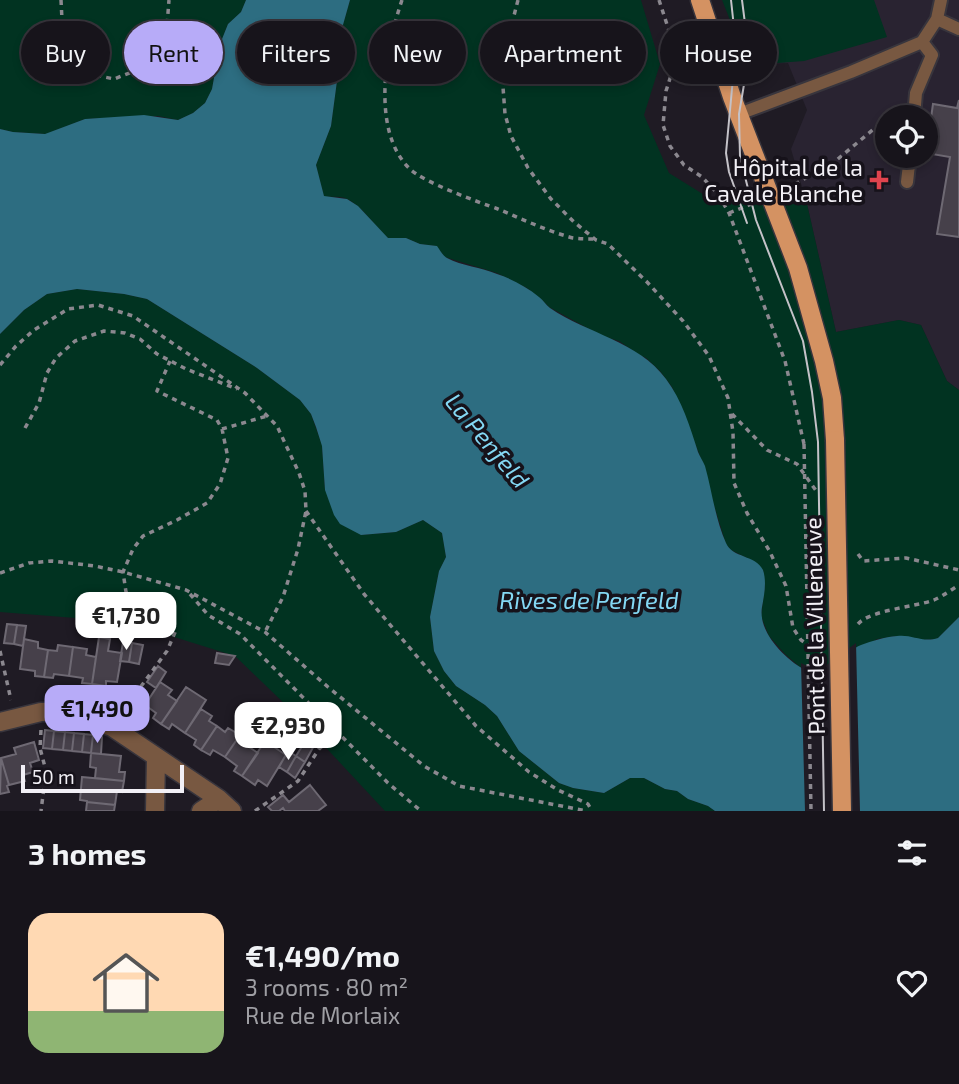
<!DOCTYPE html>
<html lang="en">
<head>
<meta charset="utf-8">
<style>
	body { margin:0; font-family:"Exo 2",sans-serif; background:#201d24; color:#f1f3f6; height:100vh; display:flex; flex-direction:column; font-size:26px; white-space:nowrap }
	* { box-sizing:border-box; margin:0 }
	p { font-size:23px; color:#9e9ea3 }
	.icon { flex:none; width:38px; height:38px; fill:none; stroke:currentColor; stroke-width:2; stroke-linecap:round; stroke-linejoin:round }
	.map { position:relative; height:811px; overflow:hidden }
	.sheet { display:flex; flex-direction:column; background:#17141b; flex:1 }
	.sheet>* { flex:none }
	.top-card { position:absolute; left:21px; top:21px; width:917px; height:63px; display:flex; gap:14px }
	.fabs { position:absolute; left:875px; top:105px; display:grid; gap:14px }
	.fabs a { display:grid; place-items:center; width:63px; height:63px; border-radius:50%; background:#17141b; box-shadow:0 4px 10px #0003,0 0 0 2px #36333a; font-size:35px }
	.scale { position:absolute; left:21px; bottom:18px; width:163px; box-sizing:border-box; padding-left:7px; border:4px solid #f2f0f6; border-top:0; font-size:19px; line-height:24px; white-space:nowrap; color:#f2f0f6; -webkit-text-stroke:5px #16121a; paint-order:stroke }
	.price { position:absolute; translate:-50% -60px; padding:0 16px; border-radius:14px; background:#fff; color:#222; font-size:23px; line-height:46px; filter:drop-shadow(0 2px 4px #0008) }
	.price::after { content:''; position:absolute; left:50%; top:42px; width:21px; height:16px; margin-left:-10px; background:inherit; clip-path:polygon(0 0,100% 0,50% 100%) }
	.price.selected { background:#b7abf8; color:#111 }
	ul { padding:0; list-style:none }
	li { display:flex; align-items:center; gap:21px; height:175px; padding:0 28px }
	li span { display:grid; place-items:center; flex:none; width:196px; height:140px; border-radius:21px; color:#555 }
	li>.icon { margin-inline-start:auto }
	span .icon { width:84px; height:84px; fill:#fffc; stroke-width:1 }
	li b { font-size:30px }
	h2 { display:flex; justify-content:space-between; align-items:center; height:84px; padding:0 28px; font-size:30px }
	.pill { padding:0 24px; border-radius:32px; background:#17141b; box-shadow:0 4px 10px #0003,0 0 0 2px #36333a; font-size:24px; line-height:63px }
	.pill.selected { background:#b7abf8; color:#111 }
	.map>svg:first-child { display:block }
	.built { fill:#292331; fill-rule:evenodd }
	.green { fill:#013321 }
	.water { fill:#2d6d81 }
	.pier { fill:#1f1b24 }
	.building { fill:#46404a; stroke:#6e6973; stroke-width:2 }
	.lines { fill:none; stroke-linecap:round; stroke-linejoin:round }
	.lane-casing { stroke:#38353d; stroke-width:16 }
	.street-casing { stroke:#38353d; stroke-width:21 }
	.primary-casing { stroke:#38353d; stroke-width:21 }
	.path { stroke:#8b888f; stroke-width:3.5; stroke-dasharray:5 5; stroke-linecap:butt }
	.lane { stroke:#785841; stroke-width:12 }
	.street { stroke:#785841; stroke-width:18 }
	.primary { stroke:#d49262; stroke-width:18 }
	.tram { stroke:#c4c2c8; stroke-width:2 }
	.primary-bridge-casing { stroke:#38353d; stroke-width:21; stroke-linecap:butt }
	.path-bridge { stroke:#8b888f; stroke-width:3.5; stroke-dasharray:5 5; stroke-linecap:butt }
	.primary-bridge { stroke:#d49262; stroke-width:18 }
	.health-dot { fill:#e0444e; stroke:#16121a; stroke-width:2.5 }
	.labels { text-anchor:middle; dominant-baseline:central; stroke-width:7; stroke-linejoin:round; paint-order:stroke }
	.poi-label { font-size:23px; fill:#f2f0f6; stroke:#16121a; text-anchor:end }
	.street-label { font-size:23px; fill:#f2f0f6; stroke:#16121a }
	.water-label { font-size:24px; font-style:italic; fill:#84d8f4; stroke:#16121a }
</style>
</head>
<body>
<div class="map">
<svg width="959" height="811" viewBox="0 0 959 811">
	<rect width="100%" height="100%" fill="#1f1b24"/>
	<!-- built -->
	<path class="built" d="M722 0H959V390L947 381 921 325 899 320 836 332 807 204 791 149 807 110 788 63 764 64ZM887 117H926V156H887Z"/>
	<!-- green -->
	<path class="green" d="M0 0H246L241 12 228 24 220 44 212 89 205 103 193 113 178 120 158 116 85 119 46 134 13 132 0 129Z
		M350 0H641L660 64 644 115 669 173 714 201 807 204 836 332 899 320 921 325 947 381 959 390V617L938 638 935 639 921 640 896 636 877 639 831 666 804 669 800 667 785 654 769 636 761 616 765 586 763 570 755 562 731 550 726 544 713 502 704 466 679 403 672 387 660 371 646 358 638 354 619 341 602 336 549 307 541 299 527 288 497 273 445 257 436 246 420 244 406 238H388C376 227 361 205 347 199 341 196 331 197 324 197L316 165 331 126 337 81 334 63 335 43 341 32Z
		M722 0H874L887 37 804 61 764 64 740 45Z
		M77 289 124 294 147 299 257 368 300 400 311 414 322 445 325 490 361 535 396 532 423 520 442 533 446 557 439 571 430 617 434 651 444 671 456 686 485 705 497 716 519 751 559 783 573 788 604 793 630 778H644L665 789 677 791 688 799 708 806 715 811H385L289 708 235 656 126 622 0 612V334L24 310 47 294Z"/>
	<!-- water -->
	<path class="water" d="M246 0H350L341 32 335 43 334 63 337 81 331 126 316 165 324 196 347 199 358 206 388 238H406L420 244 437 246C440 250 443 256 447 258 462 266 481 267 497 274 512 279 527 287 539 297 543 300 546 305 550 308 588 334 638 341 666 379 682 400 690 427 698 452 700 457 703 461 705 466 712 491 715 518 726 543 732 558 756 555 763 570 767 582 764 596 762 607 758 631 782 655 800 667 822 681 842 653 861 645 872 641 884 637 897 636 912 634 922 643 938 638L959 617V811H715L708 806 688 799 677 791 665 789 644 778H630L604 793 573 788 559 783 519 751 497 716 485 705 456 686 444 671 434 651 430 617 439 571 446 557 442 533 423 520 396 532 361 535 340 524 334 515 325 490 322 446 316 427 311 414 300 400 257 368 147 299 124 294 77 289 47 294 24 310 0 334V129L13 132 45 134 85 119 144 115 178 120 193 113 205 103 212 89 220 44 228 24 241 12Z"/>
	<!-- pier -->
	<path class="pier" d="M856 643 860 811H805L801 663 805 665 817 667 825 666Z"/>
	<!-- building -->
	<path class="building" d="M959 100V237L937 234 950 157 926 153 933 104 957 108Z
		M7 624 17 625 14 644 4 643Z
		M17 625 26 626 23 646 14 644Z
		M99 637 110 639 108 651 122 653 117 682 106 681V686L92 684Z
		M24 639 38 642V648L48 650 44 677 35 676V671L20 669Z
		M123 642 132 643 129 662 120 661Z
		M132 643 143 645 139 664 129 662Z
		M58 645 73 647 69 676 54 674 53 678 44 677 48 650 57 651Z
		M73 647 87 649 86 655 96 657 92 684 82 683 83 678 69 676Z
		M217 653 235 656 229 665 215 663Z
		M158 666 166 672 156 688 147 682Z
		M160 682 172 690 168 695 177 701 161 724 153 718 156 713 145 705Z
		M186 687 206 700 185 733 172 724 169 729 161 724Z
		M201 709 212 716 209 721 217 726 201 750 194 745 196 740 185 733Z
		M217 726 225 732 228 728 240 735 225 757 213 750 210 755 201 750Z
		M45 730 54 731 52 749 43 748Z
		M54 731 65 732 63 750 52 749Z
		M65 732 74 733 72 751 63 750Z
		M311 732 316 742 305 762 296 756Z
		M74 733 84 734 82 752 72 751Z
		M84 734 93 735 91 753 82 752Z
		M93 735 102 737 101 754 91 753Z
		M240 735 252 743 249 747 258 753 242 776 234 771 237 766 225 757Z
		M265 741 286 755 267 786 258 780 255 785 242 776Z
		M34 742 39 760 30 763 33 772 23 775 25 781 9 785 1 758 16 754 14 748Z
		M288 751 296 756 287 772 279 767Z
		M91 753 121 756 119 772H125L124 781 95 778 96 768 90 767Z
		M296 756 305 762 295 778 287 772Z
		M1 758 9 785 7 786 9 792 0 794Z
		M82 777 124 781 122 792 117 791 115 805 87 802V801L80 800Z
		M310 785 326 805 318 811H285L283 808 279 811H272L268 807 283 795 289 802Z
		M87 802 115 805 114 811H86Z"/>
	<g class="lines">
		<defs>
			<path id="lane" d="M937 19 959 29
				M739 114 851 72 922 42 937 19 941 0
				M914 117 916 93 932 55 922 42
				M907 182 910 156"/>
			<path id="street" d="M0 722 41 712H65L112 727 219 799 232 811
				M155 811 156 758
				M201 811 219 799"/>
			<path id="primary" d="M700 0 732 97 798 268 824 361 832 398 835 440"/>
		</defs>
		<!-- lane casing -->
		<use href="#lane" class="lane-casing"/>
		<!-- street casing -->
		<use href="#street" class="street-casing"/>
		<!-- primary casing -->
		<use href="#primary" class="primary-casing"/>
		<!-- path -->
		<path class="path" d="M61 0 62 20 69 53 90 74 114 79 137 70 156 55 167 26 169 0
			M402 0C386 47 370 131 410 169 423 182 478 202 498 209 522 219 547 231 573 238 580 239 587 239 594 239
			M518 0 509 35 503 87 505 114 511 136 528 168 551 199 574 222 596 240 608 244 647 282 683 321 709 356 728 398 733 432 734 483 747 513 770 552 786 586 793 628 801 640 813 648 820 646
			M659 0 675 49 673 69 666 91 663 125 670 146 684 165 702 177 718 194 729 213 785 361 804 444
			M786 189 833 163 899 108
			M729 213 754 203
			M0 365 16 346 34 330 68 309 98 305 133 316 245 393 277 426 299 473 305 491 306 511 298 549 283 597 265 632
			M732 414 767 450 797 464 817 492
			M25 428 39 403 47 373 56 358 75 341 104 331 125 333 140 339 157 354 186 369 237 389
			M222 429 267 416
			M306 511 364 594 476 726 529 772 558 790 588 804 592 811
			M858 554 863 561 906 558 959 570
			M0 573 29 563 52 561 95 566 123 572 186 590 265 632 328 687 424 766 459 786 587 811
			M190 594 208 615 240 634 388 783 421 811
			M858 624C870 610 915 607 934 600 943 596 951 590 959 585
			M0 651 11 700
			M123 711 167 651 176 630 172 622 138 602 126 592 123 572 133 549 143 536 177 520 207 503 220 484 228 458 222 429 217 420 157 391 170 361
			M41 730 40 748 46 771 41 811
			M255 811 298 781 319 749 337 733"/>
		<!-- lane -->
		<use href="#lane" class="lane"/>
		<!-- street -->
		<use href="#street" class="street"/>
		<!-- primary -->
		<use href="#primary" class="primary"/>
		<!-- tram -->
		<path class="tram" d="M731 0 736 46 726 153 729 172 747 223
			M742 0 749 55 739 114 740 157 756 220 803 341 812 392 818 442 824 811"/>
		<defs>
			<path id="primary-bridge" d="M835 440 842 811"/>
		</defs>
		<!-- primary-bridge casing -->
		<use href="#primary-bridge" class="primary-bridge-casing"/>
		<!-- path-bridge -->
		<path class="path-bridge" d="M804 444 811 811"/>
		<!-- primary-bridge -->
		<use href="#primary-bridge" class="primary-bridge"/>
	</g>
	<!-- markers -->
	<path class="health-dot" d="M875.5 169.5h7v7h7v7h-7v7h-7v-7h-7v-7h7z"/>
	<g class="labels">
		<!-- poi labels -->
		<g class="poi-label">
			<text x="863" y="167">Hôpital de la<tspan x="863" dy="26">Cavale Blanche</tspan></text>
		</g>
		<!-- street labels -->
		<g class="street-label">
			<text transform="translate(814 626) rotate(-91)">Pont de la Villeneuve</text>
		</g>
		<!-- water labels -->
		<g class="water-label">
			<text transform="translate(488 440) rotate(50)">La Penfeld</text>
			<text x="589" y="599">Rives de Penfeld</text>
		</g>
	</g>
</svg>
<div class="fabs">
<a><svg class="icon" aria-label="locate" viewBox="0 0 24 24"><circle cx="12" cy="12" r="6"/><path d="M12 2v4M12 18v4M2 12h4M18 12h4"/></svg></a>
</div>
<div class="scale">50 m</div>
<b class="price" style="left:126px;top:652px">€1,730</b>
<b class="price selected" style="left:97px;top:745px">€1,490</b>
<b class="price" style="left:288px;top:762px">€2,930</b>
<div class="top-card">
<a class="pill">Buy</a>
<a class="pill selected">Rent</a>
<a class="pill">Filters</a>
<a class="pill">New</a>
<a class="pill">Apartment</a>
<a class="pill">House</a>
</div>
</div>
<section class="sheet">
<h2>3 homes<svg class="icon" aria-label="filters" viewBox="0 0 24 24"><path d="M4 7h16M4 17h16"/><circle cx="9" cy="7" r="2"/><circle cx="15" cy="17" r="2"/></svg></h2>
<ul>
<li><span style="background:linear-gradient(#ffd9b3 70%,#8fb573 0)"><svg class="icon" aria-label="home" viewBox="0 0 24 24"><path d="M3 11l9-7 9 7M6 9v11h12V9"/></svg></span><div><b>€1,490/mo</b><p>3 rooms · 80 m²</p><p>Rue de Morlaix</p></div><svg class="icon" aria-label="heart" viewBox="0 0 24 24"><path d="M12 20l-8-8c-3-5 5-10 8-4 3-6 11-1 8 4z"/></svg></li>
</ul>
</section>
</body>
</html>
